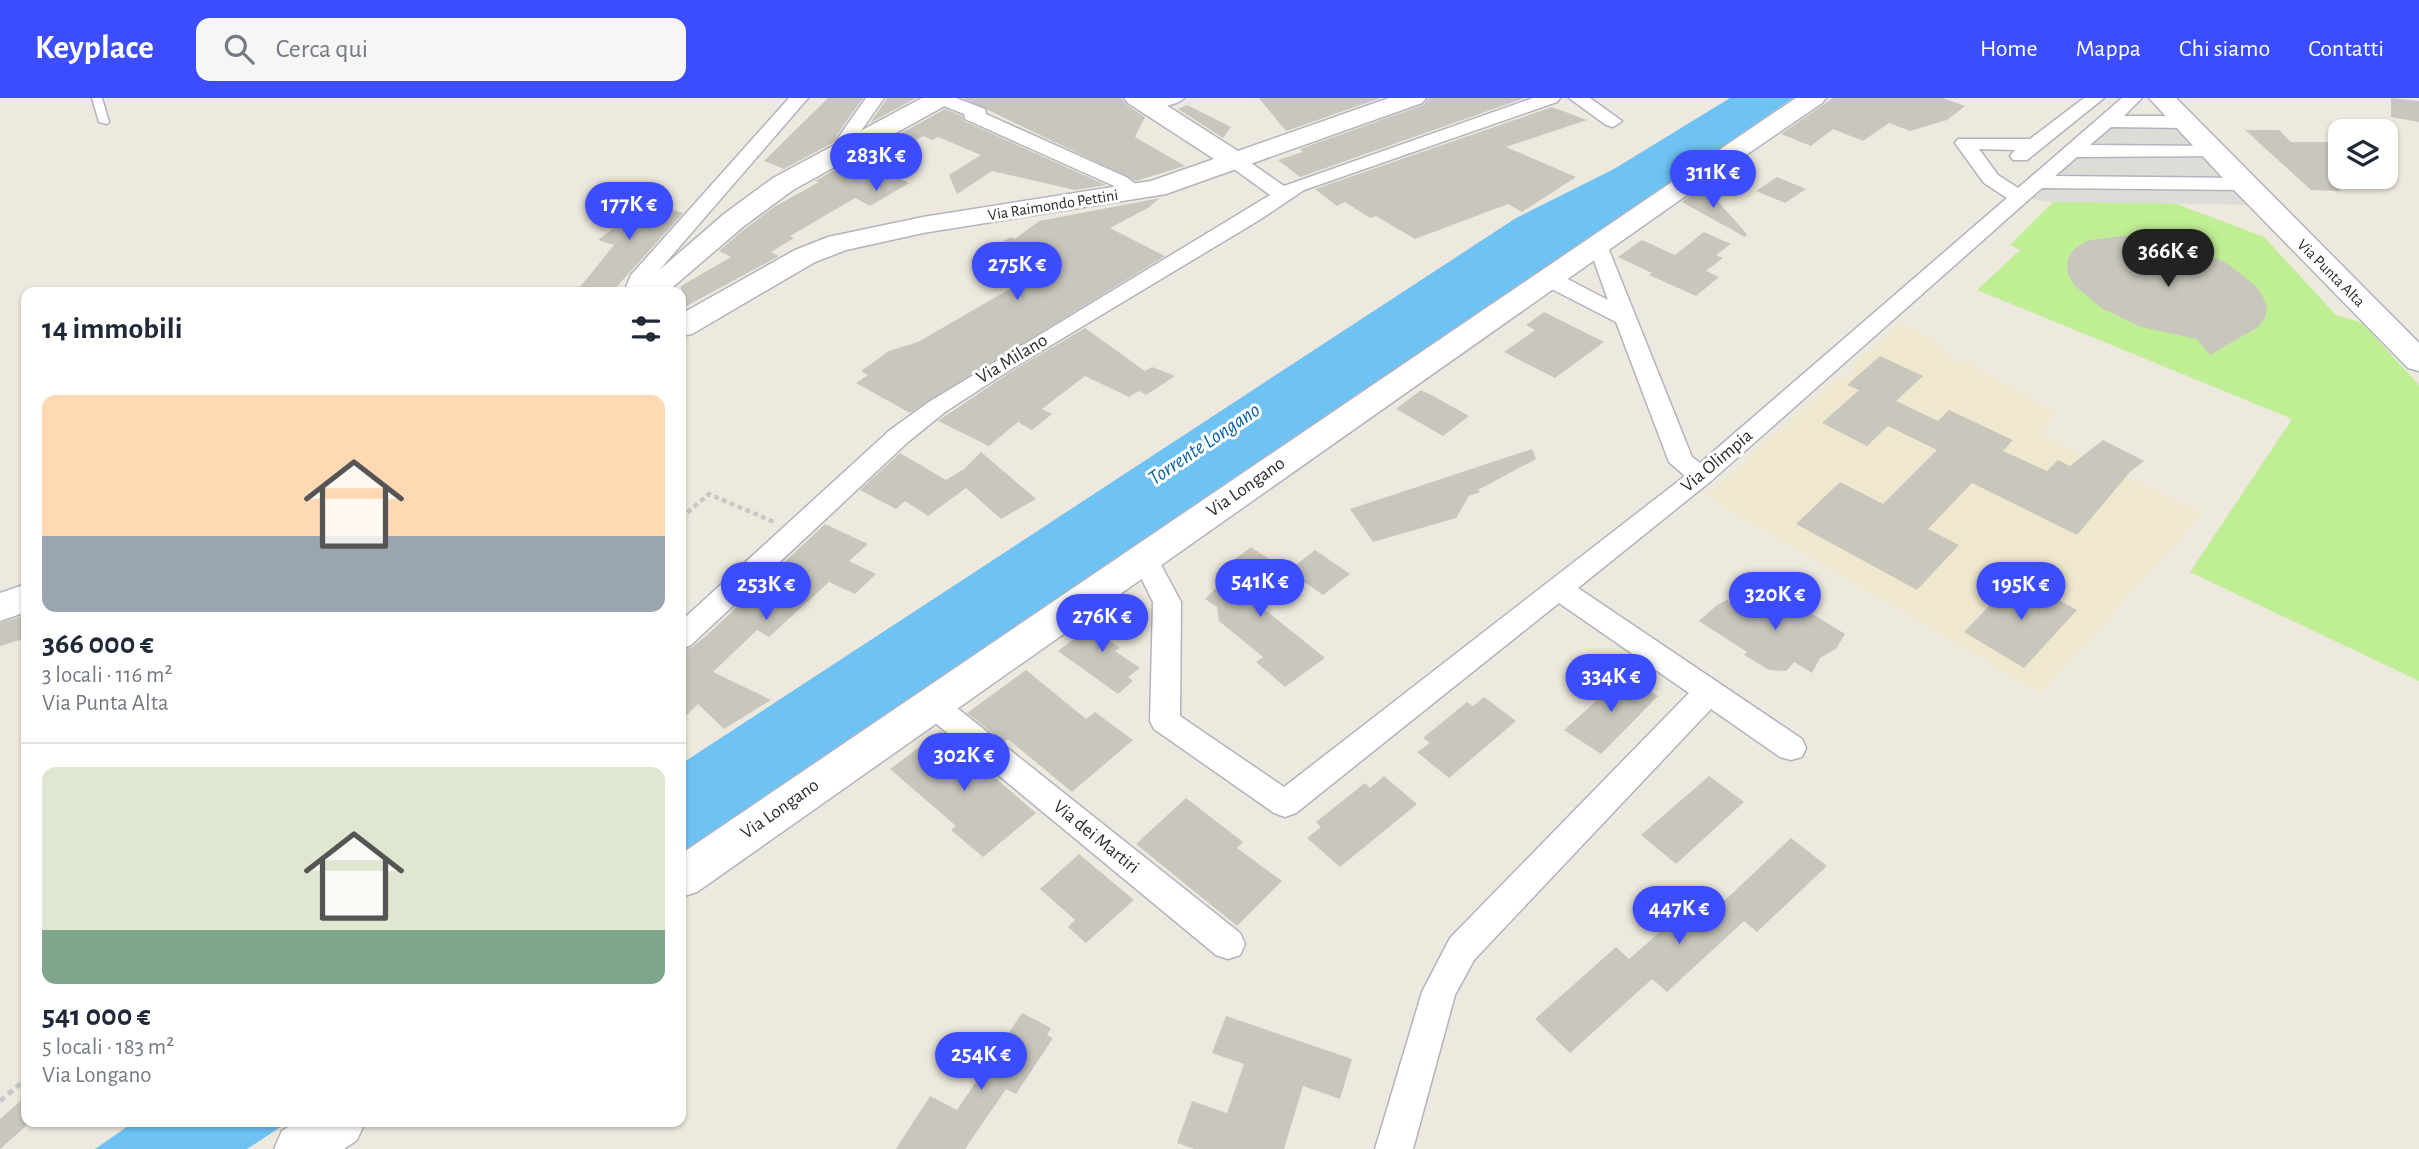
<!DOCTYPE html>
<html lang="it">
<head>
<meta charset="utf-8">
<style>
	body { margin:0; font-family:"Alegreya Sans",sans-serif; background:#f6f6f7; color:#1f2937; height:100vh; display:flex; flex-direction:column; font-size:26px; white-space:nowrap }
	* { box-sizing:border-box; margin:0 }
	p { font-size:23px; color:#747a83 }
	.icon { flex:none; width:38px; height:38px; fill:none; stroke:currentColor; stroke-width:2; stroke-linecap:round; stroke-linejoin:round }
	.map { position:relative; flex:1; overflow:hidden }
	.sheet { position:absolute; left:21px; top:189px; width:665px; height:840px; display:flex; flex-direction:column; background:#fff; border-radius:14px; box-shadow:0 2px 5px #0004 }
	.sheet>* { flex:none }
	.buttons { position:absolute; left:2328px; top:21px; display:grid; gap:14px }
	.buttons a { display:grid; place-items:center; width:70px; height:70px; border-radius:14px; background:#fff; box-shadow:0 2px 5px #0004; font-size:35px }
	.price { position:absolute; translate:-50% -60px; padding:0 16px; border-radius:24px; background:#3b4dff; color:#fff; font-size:23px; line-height:46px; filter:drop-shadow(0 2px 4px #0008) }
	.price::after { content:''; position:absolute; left:50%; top:42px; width:21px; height:16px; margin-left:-10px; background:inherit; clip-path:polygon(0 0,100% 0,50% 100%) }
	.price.selected { background:#222; color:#fff }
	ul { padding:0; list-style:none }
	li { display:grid; align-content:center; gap:14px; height:371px; padding:0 21px }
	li+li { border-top:2px solid #e0e1e3 }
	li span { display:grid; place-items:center; height:217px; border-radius:14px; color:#555 }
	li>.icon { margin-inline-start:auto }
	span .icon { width:126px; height:126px; fill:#fffc; stroke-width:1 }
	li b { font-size:30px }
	h2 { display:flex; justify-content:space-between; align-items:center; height:84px; padding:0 21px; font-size:30px }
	header { display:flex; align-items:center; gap:42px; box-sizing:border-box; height:98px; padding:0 35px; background:#3b4dff; color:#fff }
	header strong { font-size:33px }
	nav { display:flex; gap:38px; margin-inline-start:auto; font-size:24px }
	.search { width:490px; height:63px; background:#f6f6f7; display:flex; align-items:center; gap:18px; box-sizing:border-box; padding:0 24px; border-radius:14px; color:#747a83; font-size:26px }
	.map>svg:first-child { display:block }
	.education { fill:#f0e8ce }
	.pitch { fill:#c0ee95 }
	.plaza { fill:#dedcd6 }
	.water { fill:#6ec3f4 }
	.building { fill:#c9c7bd }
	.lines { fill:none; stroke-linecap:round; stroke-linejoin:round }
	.lane-casing { stroke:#b2b3c0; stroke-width:3 }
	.street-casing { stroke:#b2b3c0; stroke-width:3 }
	.secondary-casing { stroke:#b2b3c0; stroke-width:3 }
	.path-far1 { stroke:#c8c8c8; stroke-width:4.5; stroke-dasharray:5 3.5; stroke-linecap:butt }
	.path { stroke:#c8c8c8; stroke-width:5; stroke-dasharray:6 4.5; stroke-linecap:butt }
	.lane { fill:#fff; fill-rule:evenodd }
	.street { fill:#fff; fill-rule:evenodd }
	.secondary { fill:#fff; fill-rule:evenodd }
	.labels { text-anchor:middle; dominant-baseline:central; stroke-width:6; stroke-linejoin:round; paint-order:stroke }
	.far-street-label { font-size:16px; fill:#2c2c2c; stroke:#fff }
	.street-label { font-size:19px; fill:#2c2c2c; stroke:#fff }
	.water-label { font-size:21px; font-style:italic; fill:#0860a5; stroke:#fff }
</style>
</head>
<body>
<header>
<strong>Keyplace</strong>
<div class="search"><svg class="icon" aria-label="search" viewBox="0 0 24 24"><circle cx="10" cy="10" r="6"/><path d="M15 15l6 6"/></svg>Cerca qui</div>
<nav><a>Home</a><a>Mappa</a><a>Chi siamo</a><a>Contatti</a></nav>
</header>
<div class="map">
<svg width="2419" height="1051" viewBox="0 0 2419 1051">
	<rect width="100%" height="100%" fill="#eee9de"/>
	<!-- education -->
	<path class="education" d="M1900 225 1929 240 1955 265 1965 263 2056 315 2038 336 2203 415 2041 595 1706 398 1839 279 1844 281 1859 268 1854 266Z"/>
	<!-- pitch -->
	<path class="pitch" d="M2053 104 2174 105 2264 139 2336 217 2362 225 2419 287V583L2190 474 2292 321 1977 192 2020 152 2010 147Z"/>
	<!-- plaza -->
	<path class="plaza" d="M2099 30 2192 31 2264 107 2053 104 2019 99Z"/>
	<!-- water -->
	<path class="water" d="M1730 0H1793L681 762V666L1516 120 1614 71Z
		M134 1024H288L247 1051H95Z"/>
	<!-- building -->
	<path class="building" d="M828 0H863L836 38V43L784 71 764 63Z
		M887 0H916L870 25 886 2Z
		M963 0H1121L1127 7 1145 19 1135 39 1185 68 1136 83Z
		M1259 0H1381L1286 33Z
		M1429 0H1525L1300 79 1278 62 1303 54 1300 51 1423 7Z
		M1833 0H1943L1965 8 1947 22 1910 33 1889 25 1863 43 1833 31 1811 48 1781 36Z
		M2391 0 2419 3V24L2391 19Z
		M1187 7 1231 29 1223 40 1178 11Z
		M1552 9 1587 22 1506 49 1576 79 1522 114 1508 106 1415 141 1376 118 1370 120 1345 104 1337 108 1315 91Z
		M945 11 962 18 964 23 1106 87 1075 92 992 73 957 96 949 77 981 57 938 39 932 42 923 38 870 67 909 85 870 108 855 100 790 138 794 140 771 154 779 158 681 211V188L731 159 719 153 746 130 774 109 819 84 815 83Z
		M2245 32H2279L2291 44H2340V93L2311 92Z
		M1777 79 1806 91 1785 105 1756 93Z
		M1702 90 1712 97 1747 136 1745 139 1682 104Z
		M631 98 683 115 612 194H576L614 147 598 142 614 130 605 127 622 117 608 112Z
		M1160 100 1148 110 1110 130 1165 158 910 315 856 285 868 277 861 273 889 253 918 244 1015 188 970 163 1011 139 1015 141 1039 123Z
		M1704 134 1731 146 1716 157 1723 160 1706 173 1719 179 1696 198 1649 177 1652 175 1618 159 1642 142 1675 157Z
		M2123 138 2165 142 2186 148 2226 165 2255 187 2263 199 2267 210 2265 220 2258 229 2210 257 2197 241 2141 229 2101 210 2074 187 2068 176 2067 165 2070 156 2078 148 2090 142Z
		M1544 214 1604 244 1555 280 1504 254 1535 232 1526 227Z
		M1085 230 1145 273 1152 269 1175 278 1146 297 1139 293 1129 299 1085 278 1042 311 1052 316 1032 332 1018 324 989 348 938 323 1009 275Z
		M1880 258 1923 278 1896 303 1938 323 1949 312 2013 342 2003 353 2047 373 2058 362 2070 368 2103 342 2144 363 2130 374 2077 437 1972 385 1928 431 1959 447 1917 492 1796 426 1840 384 1883 406 1937 352 1888 328 1867 348 1822 325 1859 292 1847 287Z
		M1421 292 1435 299 1469 318 1443 338 1396 311Z
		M1532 351 1536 361 1478 392 1480 394 1469 398 1456 420 1373 444 1350 411Z
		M981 354 1036 401 1001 421 966 390 928 418 905 403 896 411 860 392 900 355 946 382 964 371Z
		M825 426 868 446 849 463 876 476 855 496 829 484 769 539 757 532 713 574 771 602 724 631 698 606 681 623V553L692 549 706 538Z
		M1251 449 1281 469 1258 488 1263 510 1325 560 1285 589 1256 564 1263 559 1219 523 1217 509 1205 501 1227 479 1215 476Z
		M1315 452 1350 476 1323 497 1288 473Z
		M2017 479 2077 512 2024 570 1964 534Z
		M1775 493 1845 536 1836 551 1820 560 1812 575 1794 564 1786 573 1769 572 1744 557 1747 554 1699 523 1717 507 1727 502 1739 510 1749 501 1755 504 1768 494Z
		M1109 514 1127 527 1108 541 1120 550 1115 553 1140 570 1128 579 1133 583 1118 596 1058 553Z
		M26 517V540L0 548V525Z
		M1026 572 1086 621 1095 614 1133 642 1072 694 1008 641 1004 644 967 615Z
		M1625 577 1658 598 1601 656 1564 632Z
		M1484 599 1516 623 1449 680 1417 654 1430 645 1423 640 1467 604 1473 608Z
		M941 633 1036 715 983 759 951 732 956 728 890 671Z
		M1384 678 1417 706 1340 769 1307 740 1321 729 1316 724 1365 685 1370 690Z
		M1709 678 1744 704 1676 766 1641 737Z
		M1186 700 1243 744 1237 750 1282 783 1237 828 1136 746Z
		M1791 740 1827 768 1757 834 1744 823 1667 894 1652 881 1570 955 1535 921 1616 849 1629 861 1706 794 1721 806Z
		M1079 756 1134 802 1086 845 1068 829 1075 822 1040 791Z
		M1022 915 1051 930 1047 937 1053 940 1016 996 1006 991 965 1051H896L930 998 957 1012Z
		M1226 918 1352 961 1340 1001 1303 988 1284 1051H1194L1177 1045 1192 1003 1227 1015 1244 966 1212 955Z
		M26 998V1028L0 1051V1021Z"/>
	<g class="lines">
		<defs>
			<path id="lane" d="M92 0H102L109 24 107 26 99 24Z"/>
			<path id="street" d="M789 0H808L649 184 646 194H624L631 177Z
				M866 0H884L856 40 854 54H840L838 40Z
				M944 0H956L985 11 986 16 1126 79 1147 94 1144 98H1130L1112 87 965 21 964 16 944 8 941 4Z
				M1139 0H1184C1176 9 1144 13 1136 4Z
				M1533 0H1560L1557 4 1304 92 1261 121 1008 273 945 314 908 344 691 547 681 551V523L890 332 929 304 1270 97 1227 66 1224 62 1227 58H1241L1284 88Z
				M1569 0H1590L1622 23 1613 29 1606 27Z
				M2084 0H2104L2027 62H2013L2010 58 2015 52 1979 51 1998 77 2018 90 2122 0H2142L2124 18H2185L2194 24 2185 30 2111 29 2090 47 2214 48 2221 50 2224 54 2221 58 2077 59 2055 78 2244 80 2251 82 2254 86 2251 90 2244 92 2042 90 1711 383 1578 490 1802 641 1806 650 1802 659 1791 662 1780 659 1711 611 1474 862 1455 897 1413 1051H1375L1422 894 1450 840 1689 595 1559 505 1296 715 1285 719 1274 715 1154 631 1150 623 1153 504 1131 459 1135 452 1144 449 1153 452 1181 504 1180 618 1284 689 1685 378 1669 364 1616 224 1540 185 1537 180 1540 175H1556L1608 202 1588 146 1591 142H1605L1692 359 1700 365 2007 100 1984 85 1955 45 1958 41H2030Z
				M932 594 942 598 1240 835 1245 846 1240 857 1228 861 1216 857 922 614 917 606 922 598Z"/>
			<path id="secondary" d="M922 0H954L950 5 793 92 744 128 667 194H634L724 116 773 80Z
				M1124 0H1155L1238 53 1389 0H1426L1422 5 1166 96 923 135 846 152 815 164 692 236 681 238V216L795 152 828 139 923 119 1151 83 1214 61 1128 5Z
				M1796 0H1826L1822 5 1677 104 697 794 681 799V756Z
				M2149 0H2176L2419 245V273L2408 270 2234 92Z
				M26 486V514L0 523V495Z
				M295 1024H365L357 1042 344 1051H274L282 1033Z"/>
		</defs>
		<!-- lane casing -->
		<use href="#lane" class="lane-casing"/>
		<!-- street casing -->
		<use href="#street" class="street-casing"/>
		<!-- secondary casing -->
		<use href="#secondary" class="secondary-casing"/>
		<!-- path-far1 -->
		<path class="path-far1" d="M681 420 709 396 774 424"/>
		<!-- path -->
		<path class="path" d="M0 1003 26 981"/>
		<!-- lane -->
		<use href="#lane" class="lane"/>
		<!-- street -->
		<use href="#street" class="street"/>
		<!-- secondary -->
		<use href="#secondary" class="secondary"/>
	</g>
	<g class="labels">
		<!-- far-street labels -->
		<g class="far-street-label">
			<text transform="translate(1053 107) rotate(-9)">Via Raimondo Pettini</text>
			<text transform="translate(2331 175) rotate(45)">Via Punta Alta</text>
		</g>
		<!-- street labels -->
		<g class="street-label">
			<text transform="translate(1012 261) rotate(-31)">Via Milano</text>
			<text transform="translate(1717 363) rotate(-40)">Via Olimpia</text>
			<text transform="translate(1246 389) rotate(-35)">Via Longano</text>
			<text transform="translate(780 711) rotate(-35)">Via Longano</text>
			<text transform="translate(1096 739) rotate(39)">Via dei Martiri</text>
		</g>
		<!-- water labels -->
		<g class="water-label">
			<text transform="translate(1204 346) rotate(-34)">Torrente Longano</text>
		</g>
	</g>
</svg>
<div class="buttons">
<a><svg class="icon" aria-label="layers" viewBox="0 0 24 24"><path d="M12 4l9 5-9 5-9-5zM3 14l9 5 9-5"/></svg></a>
</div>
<b class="price" style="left:876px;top:95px">283K €</b>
<b class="price" style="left:1713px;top:112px">311K €</b>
<b class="price" style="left:629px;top:144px">177K €</b>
<b class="price selected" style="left:2168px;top:191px">366K €</b>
<b class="price" style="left:1017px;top:204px">275K €</b>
<b class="price" style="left:1260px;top:521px">541K €</b>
<b class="price" style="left:766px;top:524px">253K €</b>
<b class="price" style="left:2021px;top:524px">195K €</b>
<b class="price" style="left:1775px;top:534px">320K €</b>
<b class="price" style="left:1102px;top:556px">276K €</b>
<b class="price" style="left:1611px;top:616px">334K €</b>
<b class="price" style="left:964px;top:695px">302K €</b>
<b class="price" style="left:1679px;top:848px">447K €</b>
<b class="price" style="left:981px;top:994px">254K €</b>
<section class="sheet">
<h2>14 immobili<svg class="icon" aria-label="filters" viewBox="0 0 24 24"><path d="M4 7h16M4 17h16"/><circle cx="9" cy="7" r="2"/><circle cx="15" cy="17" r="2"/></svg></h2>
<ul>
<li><span style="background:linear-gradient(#ffd9b3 65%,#9aa5b1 0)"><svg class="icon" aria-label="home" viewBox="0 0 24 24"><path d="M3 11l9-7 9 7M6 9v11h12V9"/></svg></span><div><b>366 000 €</b><p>3 locali · 116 m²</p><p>Via Punta Alta</p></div></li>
<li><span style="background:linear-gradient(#dfe7d0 75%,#7fa58c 0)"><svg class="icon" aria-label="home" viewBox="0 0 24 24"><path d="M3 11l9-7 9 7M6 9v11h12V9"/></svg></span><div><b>541 000 €</b><p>5 locali · 183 m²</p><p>Via Longano</p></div></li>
</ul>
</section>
</div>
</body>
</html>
